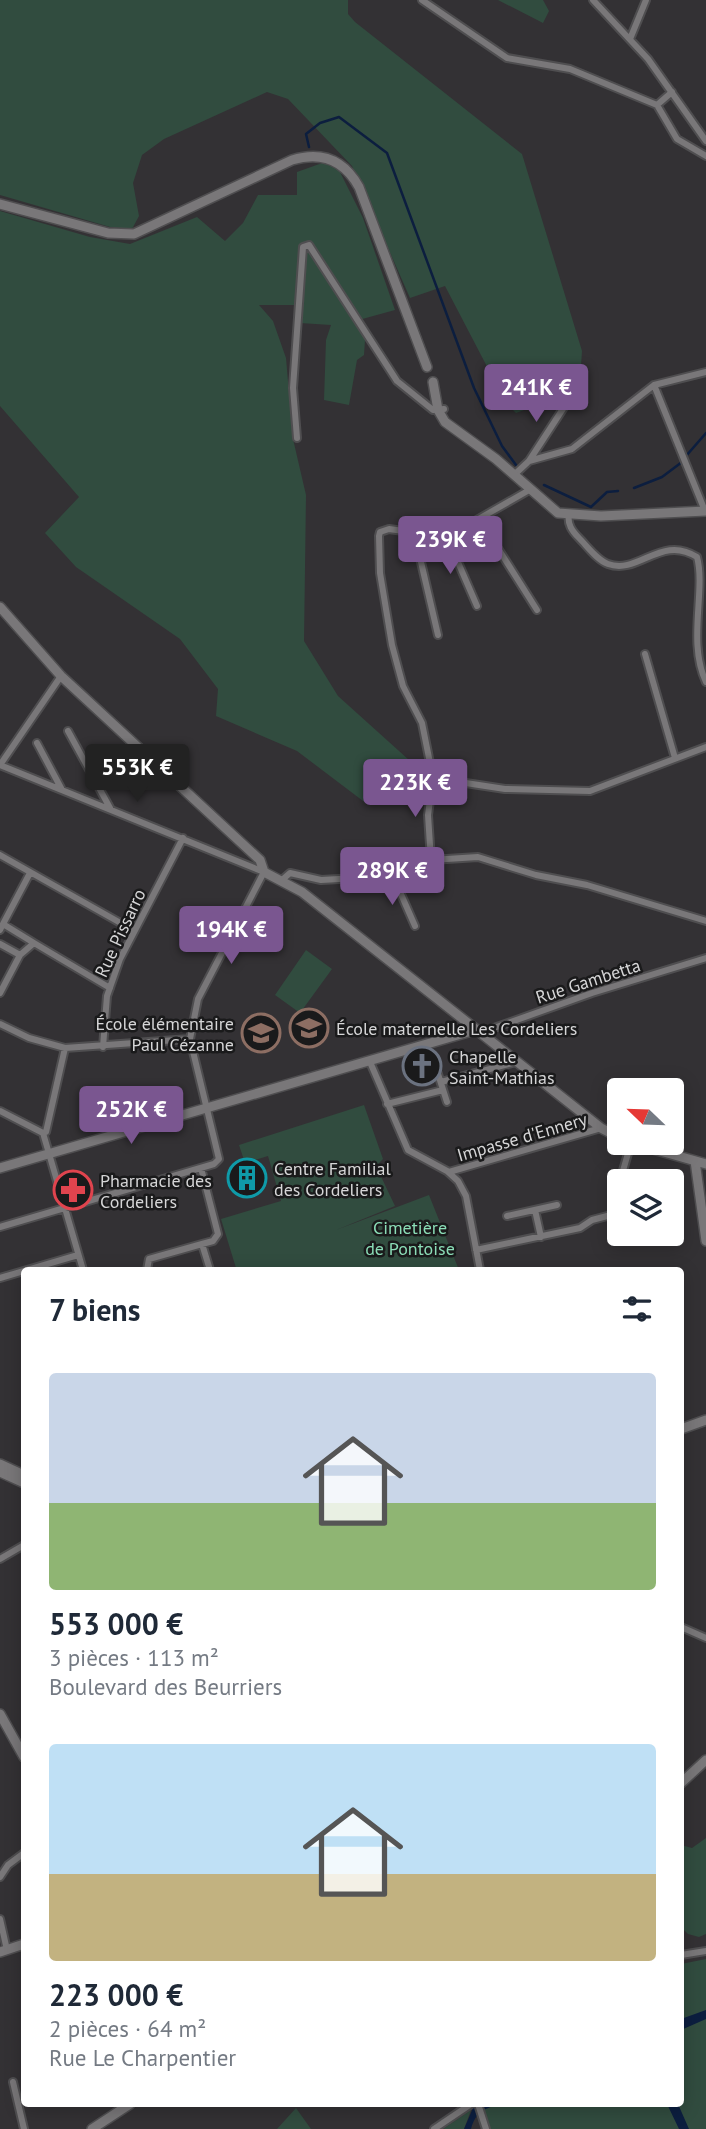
<!DOCTYPE html>
<html lang="fr">
<head>
<meta charset="utf-8">
<style>
	body { margin:0; font-family:"PT Sans",sans-serif; background:#f2f2f3; color:#1f2937; height:100vh; display:flex; flex-direction:column; font-size:26px; white-space:nowrap }
	* { box-sizing:border-box; margin:0 }
	p { font-size:23px; color:#747a83 }
	.icon { flex:none; width:38px; height:38px; fill:none; stroke:currentColor; stroke-width:2; stroke-linecap:round; stroke-linejoin:round }
	.map { position:relative; flex:1; overflow:hidden }
	.sheet { position:absolute; left:21px; top:1267px; width:663px; height:840px; display:flex; flex-direction:column; background:#fff; border-radius:7px; box-shadow:0 4px 18px #0003 }
	.sheet>* { flex:none }
	.needle { width:46px; rotate:293deg }
	.tools { position:absolute; left:607px; top:1078px; display:grid; gap:14px }
	.tools a { display:grid; place-items:center; width:77px; height:77px; border-radius:7px; background:#fff; box-shadow:0 4px 18px #0003; font-size:35px }
	.price { position:absolute; translate:-50% -60px; padding:0 16px; border-radius:7px; background:#7a5690; color:#fff; font-size:23px; line-height:46px; filter:drop-shadow(0 2px 4px #0008) }
	.price::after { content:''; position:absolute; left:50%; top:42px; width:21px; height:16px; margin-left:-10px; background:inherit; clip-path:polygon(0 0,100% 0,50% 100%) }
	.price.active { background:#222; color:#fff }
	ul { padding:0; list-style:none }
	li { display:grid; align-content:center; gap:14px; height:371px; padding:0 28px }
	li span { display:grid; place-items:center; height:217px; border-radius:7px; color:#555 }
	li>.icon { margin-inline-start:auto }
	span .icon { width:126px; height:126px; fill:#fffc; stroke-width:1 }
	li b { font-size:30px }
	h2 { display:flex; justify-content:space-between; align-items:center; height:84px; padding:0 28px; font-size:30px }
	.map>svg:first-child { display:block }
	.green { fill:#314c3f }
	.water { fill:#0c1e3f }
	.lines { fill:none; stroke-linecap:round; stroke-linejoin:round }
	.stream { stroke:#0c1e3f; stroke-width:2.5 }
	.street-casing { stroke:#4f4e50; stroke-width:10 }
	.secondary-casing { stroke:#4f4e50; stroke-width:12 }
	.street { stroke:#797779; stroke-width:6 }
	.secondary { stroke:#797779; stroke-width:9 }
	.labels { text-anchor:middle; dominant-baseline:central; stroke-width:5; stroke-linejoin:round; paint-order:stroke }
	.street-label { font-size:18px; fill:#d6d6d7; stroke:#1a1a1b }
	.poi-label { font-size:18px; fill:#d6d6d7; stroke:#1a1a1b; text-anchor:start }
	.park-label { font-size:18px; fill:#8bddb7; stroke:#1a1a1b }
</style>
</head>
<body>
<div class="map">
<svg width="706" height="2129" viewBox="0 0 706 2129">
	<rect width="100%" height="100%" fill="#333134"/>
	<!-- green -->
	<path class="green" d="M0 0H348V14L355 22 522 154 582 351 581 366 524 410 516 413 506 403 445 286 410 298 352 166 288 99 267 92 164 139 142 155 133 183 139 216 132 229 110 227 0 195Z
		M498 0H543L549 11 543 23Z
		M325 162 336 164 363 218 395 310 355 321 365 340 364 355 357 360 349 405 324 400 326 340 331 325 300 323 302 305H259L273 321 286 358 293 439 306 495 304 641 338 696 409 760 367 804 297 751 216 716 218 689 180 639 76 567 45 533 79 497 0 406V211L90 237 130 244 197 217 225 241 243 223 258 195H297V172Z
		M306 950 332 969 300 1013 275 995Z
		M104 1093 111 1117 108 1118 88 1101Z
		M364 1105 383 1159 376 1166 395 1206 336 1230 429 1195 459 1270H231L236 1268 221 1219 281 1201 268 1156 245 1163 239 1145Z
		M706 1838V1934L699 1937 688 1934 681 1927V1845L692 1848Z
		M706 1959V2129H489L481 2104H681V1964Z
		M296 2108 311 2129H277Z
		M471 2110 464 2129H443Z"/>
	<!-- water -->
	<path class="water" d="M706 2010V2019L681 2030V2019Z
		M478 2104H500C484 2109 476 2111 471 2129H464L473 2108Z
		M667 2104H678L689 2129H679Z"/>
	<g class="lines">
		<!-- stream -->
		<path class="stream" d="M309 147 306 134 320 123 339 117 387 153 474 388 502 446 516 465
			M686 456 706 433
			M544 485 591 507 607 492 618 491
			M634 488 662 477 682 462"/>
		<defs>
			<path id="street" d="M422 0 507 58 570 69 657 105
				M593 0 648 59 706 141
				M630 39 646 0
				M657 105 677 139 706 156
				M657 105 672 92
				M654 385 705 511
				M297 438 293 388 303 247 309 245 397 381 433 410 444 409
				M529 461 570 398 569 392
				M514 475 529 461 572 449 654 385 706 372
				M569 514C567 524 572 531 579 538 587 546 597 560 608 564 639 575 661 534 697 557 706 590 687 642 706 682
				M480 520 537 610
				M414 532 438 635
				M447 537 477 606
				M645 654 675 758
				M68 731 110 808
				M37 743 61 788
				M0 765 264 872 198 999 190 1039 219 1159 214 1164 0 1227
				M0 765 61 676
				M433 778 505 789 590 791 706 747
				M0 855 133 930
				M431 860 428 815 433 778 422 723 403 686 392 645 380 573 379 536 380 532 389 529 447 537 531 489
				M393 876 415 926
				M282 880 290 873 321 880 393 876 431 860 478 857 536 875 587 885 706 921
				M3 924 30 873
				M0 930 3 924 34 943 20 955 0 944
				M34 943 110 988
				M0 993 20 955
				M0 1024 29 1038 65 1048 190 1039
				M480 1033 592 993 706 958
				M103 1047 107 996 120 959 183 838
				M370 1062 408 1150 447 1171 458 1181 466 1196 480 1270
				M437 1071 447 1102
				M441 1082 516 1062
				M387 1104 443 1090
				M0 1111 43 1133 83 1270
				M43 1133 46 1132 65 1048
				M201 1168 218 1234 213 1241 202 1244 210 1270
				M449 1172 601 1128
				M620 1181 631 1143
				M535 1210 541 1237
				M507 1216 557 1205
				M476 1250 580 1228 592 1220 611 1215 620 1183
				M147 1270 149 1259 202 1244
				M0 1278 78 1255
				M0 1559 24 1545
				M681 1627 706 1638
				M0 1877 8 1865 24 1853
				M0 1919 7 1950
				M681 1955 706 1951
				M13 2082 24 2129
				M478 2104 486 2129
				M434 2129 471 2104"/>
			<path id="secondary" d="M0 204 108 233 134 234 292 160C322 151 344 160 359 187L427 367
				M433 382 438 410 445 422 496 459 558 513 601 516 706 511
				M0 607 61 676 260 860 264 872 302 892 601 1128 620 1138
				M632 1143 706 1164
				M695 1161 706 1241
				M0 1168 475 1030
				M681 1429 706 1420
				M0 1464 24 1475
				M0 1472 24 1483
				M0 1714 24 1757
				M681 1783 706 1760
				M0 1952 24 1944
				M92 2129 130 2104"/>
		</defs>
		<!-- street casing -->
		<use href="#street" class="street-casing"/>
		<!-- secondary casing -->
		<use href="#secondary" class="secondary-casing"/>
		<!-- street -->
		<use href="#street" class="street"/>
		<!-- secondary -->
		<use href="#secondary" class="secondary"/>
	</g>
	<!-- icons -->
	<defs>
		<symbol id="school-ring" viewBox="-11 -11 22 22"><circle r="9.5" fill="#1a1a1b" stroke="#8d6e63" stroke-width="1.5"/><path d="M0-5L7-2L0 1L-7-2ZM-4 1L0 2.5L4 1V4Q0 6-4 4Z" fill="#8d6e63"/></symbol>
		<symbol id="church-ring" viewBox="-11 -11 22 22"><circle r="9.5" fill="#1a1a1b" stroke="#6b7280" stroke-width="1.5"/><path d="M-1.2-6h2.4v3.5h3.3v2.4h-3.3V6h-2.4V-.1h-3.3v-2.4h3.3Z" fill="#6b7280"/></symbol>
		<symbol id="building-ring" viewBox="-11 -11 22 22"><circle r="9.5" fill="#1a1a1b" stroke="#0f9aa8" stroke-width="1.5"/><path d="M-4-6H4V6H1V3H-1V6H-4ZM-2.5-4.3h1.7v1.8h-1.7ZM.8-4.3h1.7v1.8H.8ZM-2.5-1h1.7V.8h-1.7ZM.8-1h1.7V.8H.8Z" fill="#0f9aa8"/></symbol>
		<symbol id="pharmacy-ring" viewBox="-11 -11 22 22"><circle r="9.5" fill="#1a1a1b" stroke="#e0444e" stroke-width="1.5"/><path d="M-2-6h4v4h4v4h-4v4h-4v-4h-4v-4h4Z" fill="#e0444e"/></symbol>
	</defs>
	<g fill-rule="evenodd">
		<use href="#school-ring" x="287" y="1006" width="44" height="44"/>
		<use href="#school-ring" x="239" y="1011" width="44" height="44"/>
		<use href="#church-ring" x="400" y="1044" width="44" height="44"/>
		<use href="#building-ring" x="225" y="1156" width="44" height="44"/>
		<use href="#pharmacy-ring" x="51" y="1168" width="44" height="44"/>
	</g>
	<g class="labels">
		<!-- street labels -->
		<g class="street-label">
			<text transform="translate(120 933) rotate(-65)">Rue Pissarro</text>
			<text transform="translate(588 981) rotate(-18)">Rue Gambetta</text>
			<text transform="translate(522 1137) rotate(-16)">Impasse d'Ennery</text>
		</g>
		<!-- poi labels -->
		<g class="poi-label">
			<text x="234" y="1023" text-anchor="end">École élémentaire<tspan x="234" dy="21">Paul Cézanne</tspan></text>
			<text x="336" y="1028">École maternelle Les Cordeliers</text>
			<text x="449" y="1056">Chapelle<tspan x="449" dy="21">Saint-Mathias</tspan></text>
			<text x="274" y="1168">Centre Familial<tspan x="274" dy="21">des Cordeliers</tspan></text>
			<text x="100" y="1180">Pharmacie des<tspan x="100" dy="21">Cordeliers</tspan></text>
		</g>
		<!-- park labels -->
		<g class="park-label">
			<text x="410" y="1227">Cimetière<tspan x="410" dy="21">de Pontoise</tspan></text>
		</g>
	</g>
</svg>
<div class="tools">
<a><svg class="needle" viewBox="-14 -14 28 28"><path d="M0-13l5 13h-10z" fill="#e53935"/><path d="M0 13l5-13h-10z" fill="#747a83"/></svg></a>
<a><svg class="icon" aria-label="layers" viewBox="0 0 24 24"><path d="M12 4l9 5-9 5-9-5zM3 14l9 5 9-5"/></svg></a>
</div>
<b class="price" style="left:536px;top:424px">241K €</b>
<b class="price" style="left:450px;top:576px">239K €</b>
<b class="price active" style="left:137px;top:804px">553K €</b>
<b class="price" style="left:415px;top:819px">223K €</b>
<b class="price" style="left:392px;top:907px">289K €</b>
<b class="price" style="left:231px;top:966px">194K €</b>
<b class="price" style="left:131px;top:1146px">252K €</b>
<section class="sheet">
<h2>7 biens<svg class="icon" aria-label="filters" viewBox="0 0 24 24"><path d="M4 7h16M4 17h16"/><circle cx="9" cy="7" r="2"/><circle cx="15" cy="17" r="2"/></svg></h2>
<ul>
<li><span style="background:linear-gradient(#c9d6e8 60%,#8fb573 0)"><svg class="icon" aria-label="home" viewBox="0 0 24 24"><path d="M3 11l9-7 9 7M6 9v11h12V9"/></svg></span><div><b>553 000 €</b><p>3 pièces · 113 m²</p><p>Boulevard des Beurriers</p></div></li>
<li><span style="background:linear-gradient(#bfe0f5 60%,#c2b280 0)"><svg class="icon" aria-label="home" viewBox="0 0 24 24"><path d="M3 11l9-7 9 7M6 9v11h12V9"/></svg></span><div><b>223 000 €</b><p>2 pièces · 64 m²</p><p>Rue Le Charpentier</p></div></li>
</ul>
</section>
</div>
</body>
</html>
